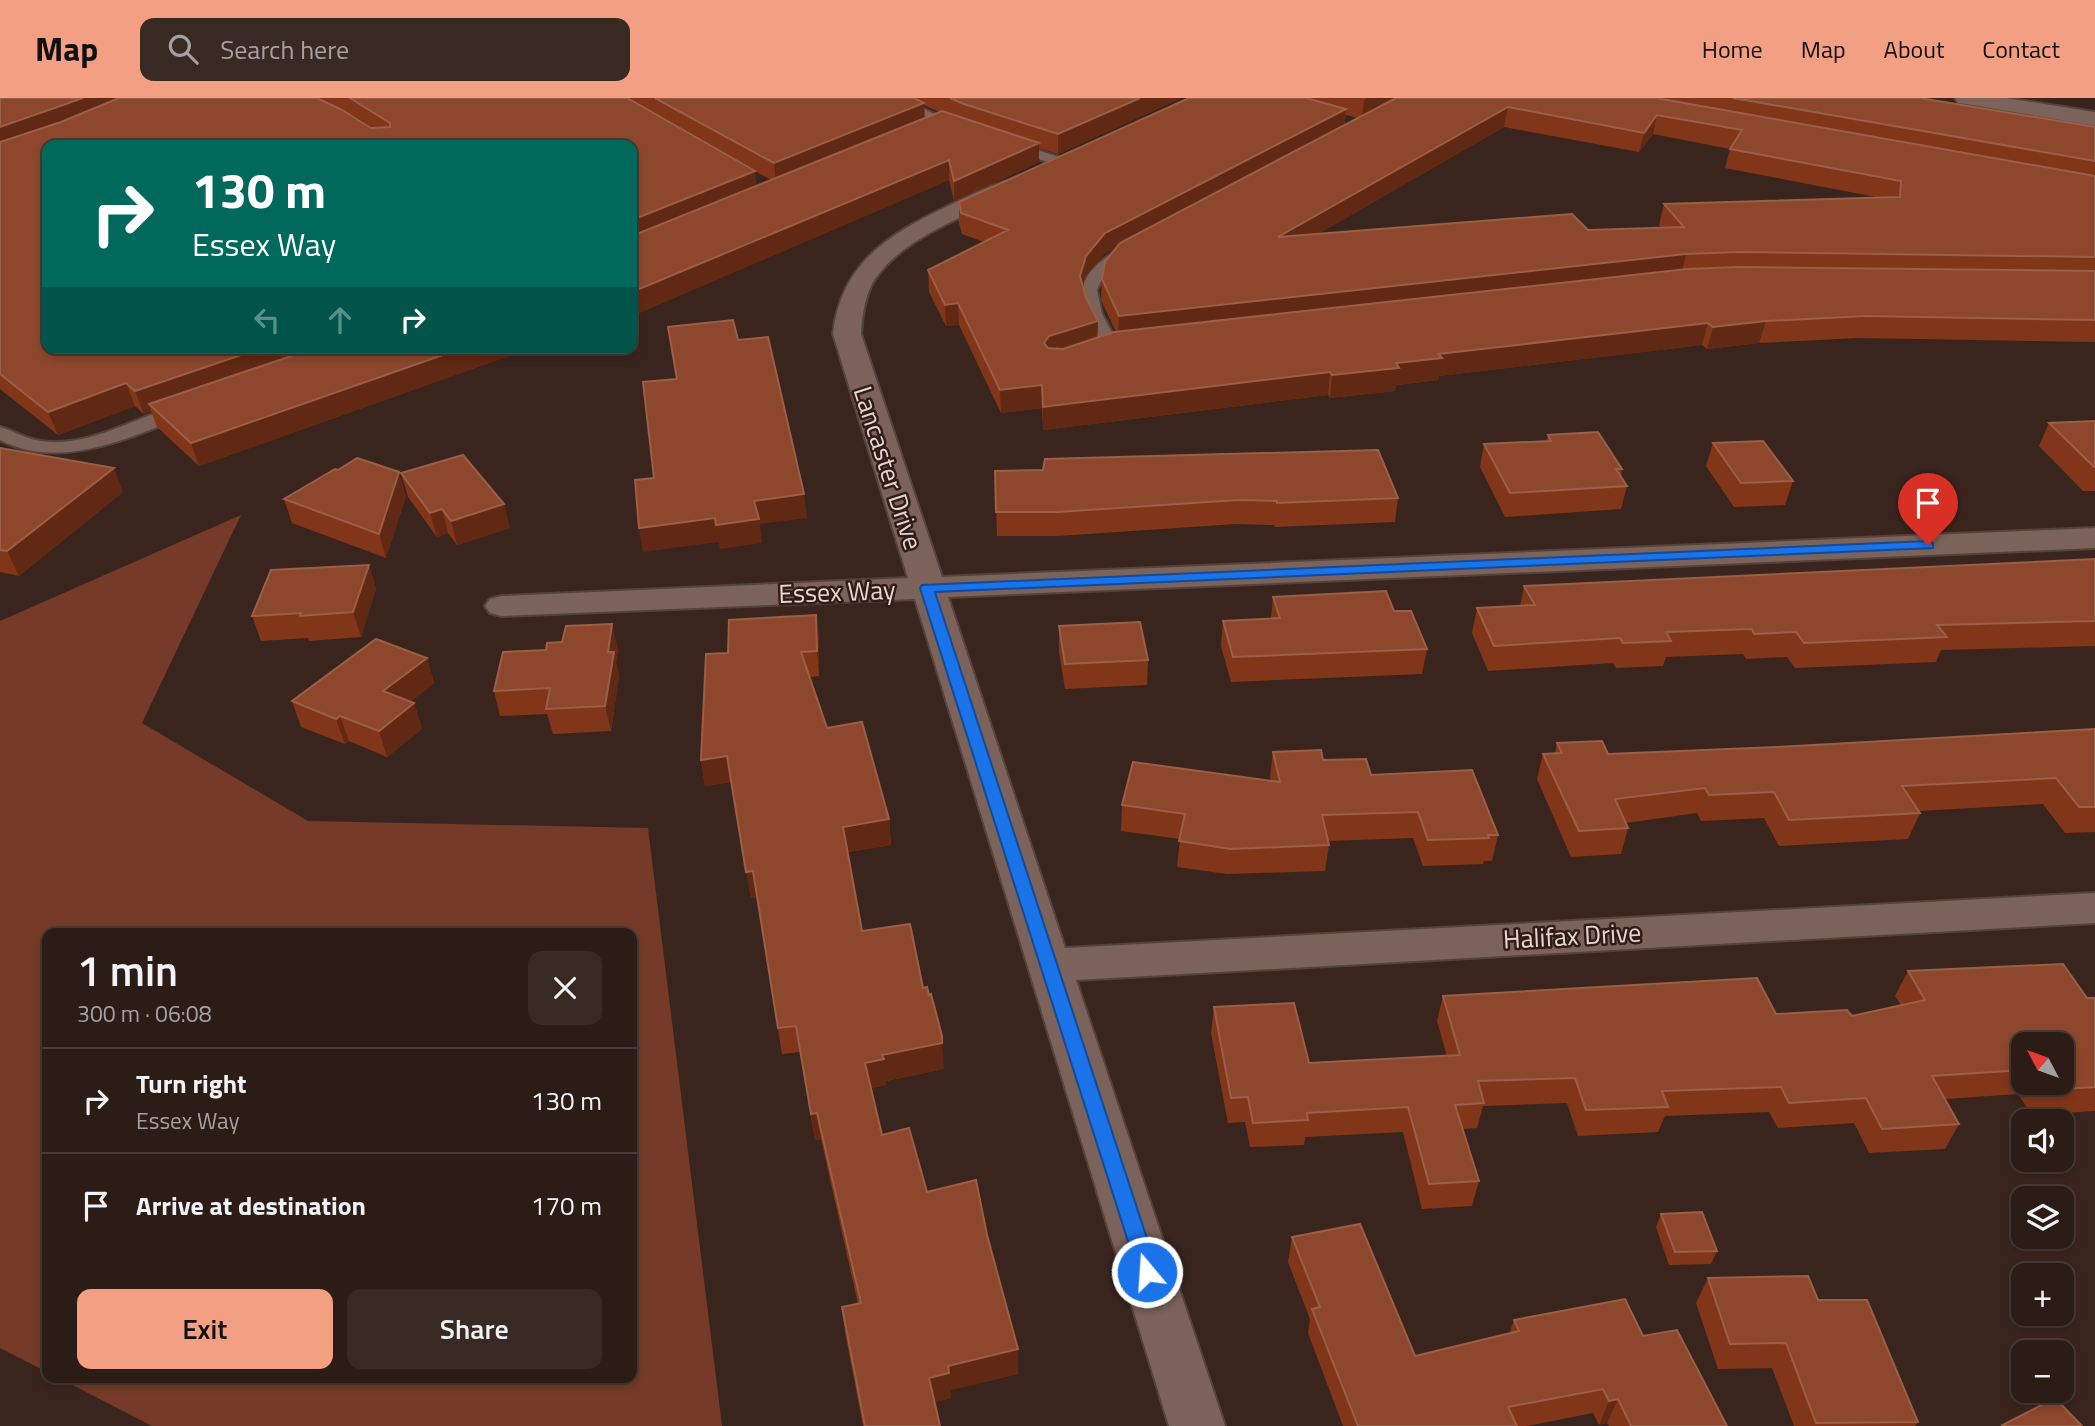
<!DOCTYPE html>
<html lang="en">
<head>
<meta charset="utf-8">
<style>
	:root { --surface:#2c1c16; --page:#382923; --text:#f1f3f6; --muted:#a6a1a1; --line:#483a35; --accent:#f39f84 }
	body { margin:0; font-family:"Titillium Web",sans-serif; background:var(--page); color:var(--text); height:100vh; display:flex; flex-direction:column; font-size:26px; white-space:nowrap }
	* { box-sizing:border-box; margin:0 }
	p { font-size:23px; color:var(--muted) }
	.icon { flex:none; width:38px; height:38px; fill:none; stroke:currentColor; stroke-width:2; stroke-linecap:round; stroke-linejoin:round }
	.map { position:relative; flex:1; overflow:hidden }
	.drawer { position:absolute; left:42px; top:830px; width:595px; height:455px; display:flex; flex-direction:column; background:var(--surface); border-radius:14px; box-shadow:0 4px 10px #0003,0 0 0 2px var(--line) }
	.drawer>* { flex:none }
	.top-card { position:absolute; left:42px; top:42px; width:595px; height:214px; border-radius:14px; box-shadow:0 4px 10px #0003,0 0 0 2px var(--line); background:#00695c; color:#fff; overflow:hidden }
	.needle { width:46px; rotate:311deg }
	.tools { position:absolute; left:2011px; top:934px; display:grid; gap:14px }
	.tools a { display:grid; place-items:center; width:63px; height:63px; border-radius:14px; background:var(--surface); box-shadow:0 4px 10px #0003,0 0 0 2px var(--line); font-size:35px }
	.pin { position:absolute; display:grid; place-items:center; width:60px; height:60px; color:#fff; margin:-72px -30px; border-radius:50% 50% 50% 0; rotate:-45deg; box-shadow:0 0 7px #0007 }
	.pin .icon { rotate:45deg }
	.me { position:absolute; width:77px; margin:-38px; rotate:342deg; stroke-linejoin:round; filter:drop-shadow(0 0 5px #0008) }
	.turn { display:flex; align-items:center; gap:24px; height:147px; padding:0 35px; font-size:32px }
	.turn .icon { width:91px; height:91px; stroke-width:2.5 }
	.turn b { display:block; font-size:49px; line-height:60px }
	.lanes { display:flex; align-items:center; height:66px; padding:0 35px; background:#0003; justify-content:center; gap:35px; direction:ltr }
	.lanes .off { opacity:.35 }
	.round { display:grid; place-items:center; flex:none; width:74px; height:74px; border-radius:14px; background:var(--page) }
	.overview { display:flex; align-items:center; justify-content:space-between; height:119px; padding:0 35px }
	h1 { font-size:42px; font-weight:600; line-height:52px }
	.cta { display:flex; gap:14px; margin-top:auto; padding:14px 35px }
	.cta a { flex:1; height:80px; border-radius:14px; background:var(--accent); color:#111; font-size:28px; font-weight:600; line-height:80px; text-align:center }
	.cta a+a { background:var(--page); color:var(--text) }
	ul { padding:0; list-style:none }
	li { display:flex; align-items:center; gap:21px; height:105px; padding:0 35px; border-top:2px solid var(--line) }
	li div { flex:1 }
	li b { display:block; font-size:26px }
	li em { font-style:normal }
	header { display:flex; align-items:center; gap:42px; box-sizing:border-box; height:98px; padding:0 35px; background:var(--accent); color:#111 }
	header strong { font-size:33px }
	nav { display:flex; gap:38px; margin-inline-start:auto; font-size:24px }
	.search { width:490px; height:63px; background:var(--page); display:flex; align-items:center; gap:18px; box-sizing:border-box; padding:0 24px; border-radius:14px; color:var(--muted); font-size:26px }
	.map>svg:first-child { display:block }
	.green { fill:#753b28 }
	.lines { fill:none; stroke-linecap:round; stroke-linejoin:round }
	.lane-casing { stroke:#54423c; stroke-width:4 }
	.street-casing { stroke:#54423c; stroke-width:4 }
	.secondary-casing { stroke:#54423c; stroke-width:4 }
	.lane { fill:#7b625a; fill-rule:evenodd }
	.street { fill:#7b625a; fill-rule:evenodd }
	.secondary { fill:#7b625a; fill-rule:evenodd }
	.wall { fill:#823619; fill-rule:evenodd }
	.shaded-wall { fill:#612813 }
	.building { fill:#8d472d; stroke:#9b5e47; stroke-width:2; fill-rule:evenodd }
	.route { fill:#1a73e8; stroke:#114b97; stroke-width:2 }
	.labels { text-anchor:middle; stroke-width:5; stroke-linejoin:round; paint-order:stroke }
	.street-label { font-size:26px; fill:#e5d6d2; stroke:#301b15 }
</style>
</head>
<body>
<header>
<strong>Map</strong>
<div class="search"><svg class="icon" aria-label="search" viewBox="0 0 24 24"><circle cx="10" cy="10" r="6"/><path d="M15 15l6 6"/></svg>Search here</div>
<nav><a>Home</a><a>Map</a><a>About</a><a>Contact</a></nav>
</header>
<div class="map">
<svg width="2095" height="1328" viewBox="0 0 2095 1328">
	<rect width="100%" height="100%" fill="#3a251e"/>
	<path class="green" d="M 241,417 L 142,625 L 308,723 L 648,730 L 722,1328 L 152,1328 L 57,1279 L 632,1279 L 632,835 L 47,835 L 47,1274 L 0,1250 L 0,523 Z"/>
	<g class="lines">
		<g class="lane-casing">
			<path id="lane" d="M 883,0 L 901,0 L 966,31 L 964,34 L 954,34 Z
				M 1007,42 L 1068,62 L 1070,65 L 1063,69 L 1002,49 L 1000,46 Z
				M 1133,145 L 1141,150 L 1139,153 L 1105,175 L 1097,192 L 1102,216 L 1120,249 L 1111,254 L 1105,253 C 1083,220 1066,189 1104,161 C 1112,155 1123,148 1133,145 Z
				M 186,305 L 193,307 L 195,311 L 193,315 C 133,338 62,374 0,342 L 0,329 C 14,333 26,341 41,343 C 92,350 138,317 186,305 Z"/>
		</g>
		<g class="street-casing">
			<path id="street" d="M 1008,83 L 1016,85 L 1020,90 L 1016,95 C 971,115 895,142 871,188 C 864,204 862,219 861,236 L 942,479 L 2095,430 L 2095,450 L 948,499 L 1065,850 L 2095,795 L 2095,825 L 1076,882 L 1225,1328 L 1169,1328 L 915,501 L 502,518 L 490,515 L 485,508 L 490,501 L 502,498 L 908,480 L 833,236 C 841,165 889,136 948,108 C 967,99 988,88 1008,83 Z"/>
		</g>
		<g class="secondary-casing">
			<path id="secondary" d="M 1955,0 L 2006,0 L 2095,14 L 2095,28 L 1966,6 L 1958,5 Z"/>
		</g>
		<use href="#lane" class="lane"/>
		<use href="#street" class="street"/>
		<use href="#secondary" class="secondary"/>
	</g>
	<path class="wall" d="M 0,0 L 1181,0 L 1058,56 L 1039,50 L 1039,64 L 954,103 L 949,82 L 632,218 L 632,47 L 47,250 L 531,250 L 199,368 L 157,329 L 151,313 L 144,316 L 135,308 L 58,337 L 0,291 ZM 924,7 L 939,14 L 924,20 ZM 347,15 L 359,21 L 372,30 L 371,30 ZM 755,73 L 771,82 L 756,88 Z
		M 1189,0 L 1920,0 L 2095,29 L 2095,244 L 1858,240 L 1759,245 L 1707,251 L 1702,247 L 1439,278 L 1438,282 L 1396,287 L 1395,293 L 1330,300 L 1328,297 L 1043,332 L 1042,310 L 1001,315 L 959,227 L 946,228 L 929,194 L 928,172 L 984,144 L 962,136 L 959,125 L 959,104 ZM 1346,17 L 1358,20 L 1344,27 ZM 1504,29 L 1639,54 L 1653,36 L 1730,51 L 1725,70 L 1876,99 L 1664,106 L 1659,127 L 1662,130 L 1588,132 L 1318,136 ZM 1116,150 L 1102,181 L 1101,202 L 1116,234 L 1097,240 L 1098,223 L 1086,200 L 1083,189 L 1085,179 L 1104,156 Z
		M 2095,323 L 2095,393 L 2083,393 L 2039,348 L 2049,325 Z
		M 1548,337 L 1622,371 L 1621,378 L 1627,388 L 1621,411 L 1505,419 L 1480,369 L 1484,346 L 1546,344 Z
		M 1713,345 L 1793,383 L 1785,407 L 1734,409 L 1706,368 Z
		M 0,350 L 123,394 L 19,478 L 0,474 Z
		M 995,373 L 1398,400 L 1395,424 L 1275,429 L 1274,427 L 1236,426 L 1058,438 L 997,438 Z
		M 401,375 L 510,430 L 457,447 L 448,435 L 437,439 L 408,399 Z
		M 406,398 L 386,460 L 292,425 L 284,401 Z
		M 2095,461 L 2095,548 L 1941,552 L 1936,564 L 1795,570 L 1787,559 L 1746,561 L 1743,556 L 1666,559 L 1663,568 L 1616,570 L 1613,565 L 1488,573 L 1472,535 L 1477,510 L 1520,508 L 1524,488 Z
		M 369,467 L 376,491 L 361,539 L 309,543 L 308,540 L 261,543 L 252,518 Z
		M 1273,499 L 1394,513 L 1427,551 L 1422,576 L 1231,584 L 1221,548 L 1223,523 L 1271,520 Z
		M 816,517 L 819,541 L 819,578 L 810,579 L 827,630 L 889,721 L 891,747 L 848,754 L 862,833 L 923,890 L 944,971 L 886,983 L 886,987 L 871,990 L 882,1037 L 927,1094 L 987,1137 L 1018,1251 L 1018,1276 L 950,1292 L 951,1300 L 935,1304 L 940,1328 L 863,1328 L 845,1234 L 842,1209 L 858,1206 L 821,1041 L 815,1042 L 800,954 L 782,956 L 757,799 L 751,800 L 731,684 L 705,688 L 701,662 L 728,555 Z
		M 1059,528 L 1148,562 L 1147,587 L 1065,591 L 1059,553 Z
		M 618,551 L 616,564 L 619,579 L 611,633 L 553,636 L 547,616 L 500,618 L 494,593 Z
		M 427,560 L 434,585 L 410,604 L 414,605 L 422,631 L 387,659 L 349,643 L 345,646 L 301,629 L 292,603 Z
		M 2095,631 L 2095,734 L 2065,735 L 2043,706 L 1918,713 L 1920,715 L 1908,741 L 1779,748 L 1764,720 L 1701,723 L 1697,715 L 1626,725 L 1628,730 L 1621,756 L 1571,759 L 1537,681 L 1543,656 L 1555,655 L 1557,645 L 1608,656 L 1777,649 Z
		M 1273,654 L 1323,662 L 1371,677 L 1498,737 L 1492,763 L 1484,763 L 1483,766 L 1423,768 L 1413,740 L 1328,743 L 1329,747 L 1325,773 L 1227,776 L 1177,769 L 1180,741 L 1121,733 L 1122,707 L 1271,682 L 1270,679 Z
		M 1908,873 L 2087,900 L 2095,900 L 2095,1013 L 2032,1017 L 2018,996 L 1945,1001 L 1959,1026 L 1945,1051 L 1869,1055 L 1854,1025 L 1778,1030 L 1769,1014 L 1665,1018 L 1658,1034 L 1578,1038 L 1567,1005 L 1483,1008 L 1477,1030 L 1463,1031 L 1479,1083 L 1472,1108 L 1422,1111 L 1403,1034 L 1305,1039 L 1304,1047 L 1250,1049 L 1245,1024 L 1228,1025 L 1211,935 L 1214,909 L 1309,965 L 1447,958 L 1437,923 L 1443,898 L 1776,916 L 1852,918 L 1901,907 L 1895,898 ZM 2023,947 L 2062,985 L 2023,985 Z
		M 1661,1116 L 1717,1153 L 1711,1166 L 1669,1167 L 1656,1129 Z
		M 1292,1139 L 1415,1258 L 1509,1236 L 1514,1222 L 1643,1238 L 1727,1328 L 1609,1328 L 1607,1325 L 1599,1327 L 1593,1315 L 1527,1328 L 1343,1328 L 1308,1235 L 1310,1221 L 1288,1164 Z
		M 1708,1180 L 1818,1202 L 1918,1324 L 1915,1328 L 1794,1328 L 1772,1270 L 1718,1271 L 1696,1205 Z"/>
	<path class="shaded-wall" d="M 83,0 L 143,0 L 0,51 L 0,29 Z
		M 1140,0 L 1181,0 L 1058,56 L 1058,36 Z
		M 1368,0 L 1402,0 L 1362,21 L 1364,2 Z
		M 924,5 L 925,24 L 776,85 L 774,65 Z
		M 1508,9 L 1504,29 L 1276,160 L 1278,139 Z
		M 1346,11 L 1344,31 L 1104,156 L 1085,179 L 1080,200 L 1080,178 L 1086,158 L 1105,135 Z
		M 1657,17 L 1653,36 L 1639,54 L 1644,35 Z
		M 1039,45 L 1039,64 L 954,103 L 954,83 Z
		M 949,62 L 949,82 L 632,218 L 632,194 Z
		M 755,73 L 757,93 L 632,144 L 632,122 Z
		M 1686,156 L 1681,177 L 1118,240 L 1119,218 Z
		M 958,205 L 959,227 L 946,228 L 945,207 Z
		M 1098,223 L 1097,245 L 1044,267 L 1044,245 L 1049,238 Z
		M 1766,223 L 1759,245 L 1707,251 L 1713,229 Z
		M 1708,225 L 1702,247 L 1439,278 L 1438,282 L 1396,287 L 1395,293 L 1330,300 L 1332,277 L 1396,265 L 1438,256 Z
		M 262,250 L 335,250 L 149,306 L 151,313 L 144,316 L 135,293 Z
		M 463,250 L 531,250 L 199,368 L 191,345 Z
		M 1330,274 L 1328,297 L 1043,332 L 1043,309 Z
		M 126,285 L 135,308 L 58,337 L 48,314 Z
		M 1042,287 L 1042,310 L 1001,315 L 1000,292 Z
		M 114,370 L 123,394 L 19,478 L 7,453 Z
		M 399,374 L 406,398 L 386,460 L 379,436 Z
		M 804,396 L 807,420 L 760,426 L 762,445 L 720,451 L 716,427 L 754,403 Z
		M 504,406 L 510,430 L 457,447 L 451,423 Z
		M 442,411 L 448,435 L 437,439 L 430,415 Z
		M 715,420 L 719,444 L 643,454 L 639,430 Z
		M 369,467 L 376,491 L 361,539 L 353,514 Z
		M 816,517 L 819,541 L 819,578 L 817,553 Z
		M 612,526 L 618,551 L 616,564 L 619,579 L 611,633 L 605,608 L 608,554 Z
		M 427,560 L 434,585 L 391,619 L 383,593 Z
		M 414,605 L 422,631 L 387,659 L 379,633 Z
		M 340,618 L 349,643 L 345,646 L 336,621 Z
		M 727,658 L 731,684 L 705,688 L 701,662 Z
		M 889,721 L 891,747 L 846,754 L 843,729 Z
		M 753,773 L 757,799 L 751,800 L 746,774 Z
		M 942,938 L 944,971 L 886,983 L 886,987 L 868,991 L 865,965 L 882,957 Z
		M 817,1015 L 821,1041 L 815,1042 L 811,1016 Z
		M 1018,1251 L 1018,1276 L 950,1292 L 951,1300 L 932,1305 L 929,1280 L 948,1268 Z
		M 1618,1301 L 1607,1325 L 1599,1327 L 1609,1303 Z"/>
	<path class="building" d="M 0,0 L 83,0 L 0,29 Z
		M 119,0 L 317,0 L 342,12 L 371,30 L 390,29 L 390,25 L 350,0 L 627,0 L 755,73 L 632,122 L 632,47 L 47,47 L 47,250 L 262,250 L 135,293 L 126,285 L 48,314 L 0,276 L 0,44 L 61,24 Z
		M 655,0 L 914,0 L 924,5 L 774,65 Z
		M 950,0 L 1140,0 L 1058,36 L 964,6 Z
		M 1189,0 L 1306,0 L 1346,11 L 1105,135 L 1086,158 L 1080,178 L 1086,200 L 1098,223 L 1049,238 L 1044,245 L 1048,250 L 1063,251 L 1114,234 L 1687,171 L 1740,169 L 2095,173 L 2095,222 L 1865,218 L 1766,223 L 1713,229 L 1708,225 L 1438,256 L 1442,260 L 1396,265 L 1399,270 L 1332,277 L 1330,274 L 1043,309 L 1042,287 L 1000,292 L 958,205 L 945,207 L 928,172 L 1008,132 L 961,115 L 959,104 Z
		M 1396,0 L 1656,0 L 2095,78 L 2095,159 L 1740,154 L 1686,156 L 1119,218 L 1102,181 L 1105,164 L 1120,145 ZM 1508,9 L 1644,35 L 1657,17 L 1742,32 L 1730,51 L 1901,83 L 1900,99 L 1664,106 L 1684,129 L 1588,132 L 1572,116 L 1278,139 Z
		M 1733,0 L 1920,0 L 2095,29 L 2095,63 Z
		M 942,13 L 1039,45 L 954,83 L 949,62 L 632,194 L 632,138 Z
		M 733,222 L 738,242 L 768,239 L 804,396 L 754,403 L 759,421 L 716,427 L 715,420 L 639,430 L 635,382 L 654,380 L 643,284 L 677,281 L 668,229 Z
		M 315,250 L 463,250 L 191,345 L 149,306 Z
		M 2095,323 L 2095,369 L 2094,369 L 2049,325 Z
		M 1598,334 L 1622,371 L 1616,371 L 1627,388 L 1510,395 L 1484,346 L 1551,343 L 1548,337 Z
		M 1763,343 L 1793,383 L 1741,385 L 1713,345 Z
		M 0,350 L 114,370 L 7,453 L 0,452 Z
		M 1378,352 L 1398,400 L 1277,405 L 1277,403 L 1238,402 L 1058,414 L 996,414 L 995,373 L 1043,372 L 1045,361 Z
		M 463,357 L 504,406 L 451,423 L 442,411 L 430,415 L 401,375 Z
		M 357,360 L 399,374 L 379,436 L 284,401 L 335,371 L 338,372 Z
		M 2095,461 L 2095,523 L 1937,527 L 1947,539 L 1804,545 L 1796,534 L 1754,536 L 1752,531 L 1666,534 L 1671,543 L 1623,545 L 1620,540 L 1494,548 L 1477,510 L 1535,507 L 1524,488 Z
		M 369,467 L 353,514 L 300,518 L 301,515 L 252,518 L 271,472 Z
		M 1386,493 L 1394,513 L 1411,513 L 1427,551 L 1233,559 L 1223,523 L 1280,520 L 1273,499 Z
		M 816,517 L 817,553 L 801,554 L 827,630 L 862,624 L 889,721 L 843,729 L 862,833 L 910,826 L 923,890 L 927,889 L 929,897 L 931,896 L 942,938 L 942,945 L 882,957 L 884,961 L 865,965 L 882,1037 L 909,1030 L 927,1094 L 976,1082 L 987,1137 L 1018,1251 L 948,1268 L 949,1275 L 929,1280 L 940,1328 L 865,1328 L 842,1209 L 861,1205 L 817,1015 L 811,1016 L 796,928 L 778,930 L 753,773 L 746,774 L 727,658 L 701,662 L 706,556 L 728,555 L 729,522 Z
		M 1140,524 L 1148,562 L 1065,566 L 1059,528 Z
		M 612,526 L 608,554 L 614,554 L 605,608 L 546,611 L 550,590 L 494,593 L 503,554 L 546,552 L 547,545 L 562,544 L 566,528 Z
		M 376,541 L 427,560 L 383,593 L 414,605 L 379,633 L 340,618 L 336,621 L 292,603 Z
		M 2095,631 L 2095,709 L 2079,709 L 2056,680 L 1902,688 L 1920,715 L 1789,722 L 1774,694 L 1709,697 L 1705,690 L 1615,701 L 1628,730 L 1579,733 L 1543,656 L 1562,655 L 1557,645 L 1602,643 L 1608,656 L 1777,649 Z
		M 1321,652 L 1323,662 L 1366,661 L 1371,677 L 1472,672 L 1498,737 L 1488,737 L 1489,740 L 1428,742 L 1418,714 L 1322,717 L 1329,747 L 1230,751 L 1179,743 L 1185,716 L 1122,707 L 1133,664 L 1280,684 L 1273,654 Z
		M 2063,866 L 2087,900 L 2095,900 L 2095,989 L 2047,992 L 2043,985 L 2062,985 L 2062,947 L 2023,947 L 2023,972 L 1932,978 L 1959,1026 L 1882,1031 L 1866,1000 L 1789,1005 L 1781,989 L 1662,993 L 1668,1009 L 1586,1012 L 1575,980 L 1478,983 L 1484,1005 L 1455,1007 L 1479,1083 L 1429,1086 L 1408,1009 L 1307,1015 L 1308,1022 L 1253,1025 L 1248,999 L 1231,1000 L 1214,909 L 1294,905 L 1309,965 L 1460,957 L 1443,898 L 1757,880 L 1776,916 L 1847,912 L 1852,918 L 1925,902 L 1908,873 Z
		M 1702,1114 L 1717,1153 L 1675,1154 L 1661,1116 Z
		M 1360,1126 L 1415,1258 L 1519,1233 L 1514,1222 L 1625,1201 L 1643,1238 L 1677,1232 L 1727,1328 L 1631,1328 L 1618,1301 L 1609,1303 L 1603,1291 L 1508,1309 L 1517,1328 L 1358,1328 L 1312,1211 L 1320,1209 L 1292,1139 Z
		M 1808,1178 L 1818,1202 L 1867,1202 L 1918,1324 L 1816,1325 L 1786,1245 L 1730,1246 L 1708,1180 Z
		M 2055,1300 L 2082,1328 L 2001,1328 Z"/>
	<path class="route" d="M 1928,443 L 1933,445 L 1933,450 L 935,494 L 1158,1174 L 1155,1181 L 1147,1184 L 1140,1181 L 920,490 L 922,487 Z"/>
	<g class="labels">
		<g class="street-label">
			<text transform="translate(888 370) rotate(72)" y="9">Lancaster Drive</text>
			<text transform="translate(837 494) rotate(-2)" y="9">Essex Way</text>
			<text transform="translate(1572 838) rotate(-3)" y="9">Halifax Drive</text>
		</g>
	</g>
</svg>
<div class="tools">
<a><svg class="needle" viewBox="-14 -14 28 28"><path d="M0-13l5 13h-10z" fill="#e53935"/><path d="M0 13l5-13h-10z" fill="#a6a1a1"/></svg></a>
<a><svg class="icon" aria-label="sound" viewBox="0 0 24 24"><path d="M4 9h4l5-4v14l-5-4H4zM17 9q2 3 0 6"/></svg></a>
<a><svg class="icon" aria-label="layers" viewBox="0 0 24 24"><path d="M12 4l9 5-9 5-9-5zM3 14l9 5 9-5"/></svg></a>
<a>+</a>
<a>−</a>
</div>
<div class="pin" style="left:1928px;top:447px;background:#d93025"><svg class="icon" aria-label="arrive" viewBox="0 0 24 24"><path d="M6 21V4h12l-3 4 3 4H6"/></svg></div>
<svg class="me" style="left:1147px;top:1174px" viewBox="-20 -20 40 40"><circle r="17" fill="#1a73e8" stroke="#fff" stroke-width="3"/><path d="M0-11L8 9 0 5-8 9z" fill="#fff"/></svg>
<div class="top-card">
<div class="turn"><svg class="icon" aria-label="right" viewBox="0 0 24 24"><path d="M7 20v-9h11M14 6l5 5-5 5"/></svg><div><b>130 m</b>Essex Way</div></div>
<div class="lanes"><svg class="icon off" aria-label="left" viewBox="0 0 24 24"><path d="M17 20v-9H6M10 6l-5 5 5 5"/></svg><svg class="icon off" aria-label="ahead" viewBox="0 0 24 24"><path d="M12 20V5M6 11l6-6 6 6"/></svg><svg class="icon" aria-label="right" viewBox="0 0 24 24"><path d="M7 20v-9h11M14 6l5 5-5 5"/></svg></div>
</div>
<section class="drawer">
<div class="overview"><div><h1>1 min</h1><p>300 m · 06:08</p></div><a class="round"><svg class="icon" aria-label="close" viewBox="0 0 24 24"><path d="M6 6l12 12M18 6L6 18"/></svg></a></div>
<ul>
<li><svg class="icon" aria-label="right" viewBox="0 0 24 24"><path d="M7 20v-9h11M14 6l5 5-5 5"/></svg><div><b>Turn right</b><p>Essex Way</p></div><em>130 m</em></li>
<li><svg class="icon" aria-label="arrive" viewBox="0 0 24 24"><path d="M6 21V4h12l-3 4 3 4H6"/></svg><div><b>Arrive at destination</b></div><em>170 m</em></li>
</ul>
<div class="cta"><a>Exit</a><a>Share</a></div>
</section>
</div>
</body>
</html>
